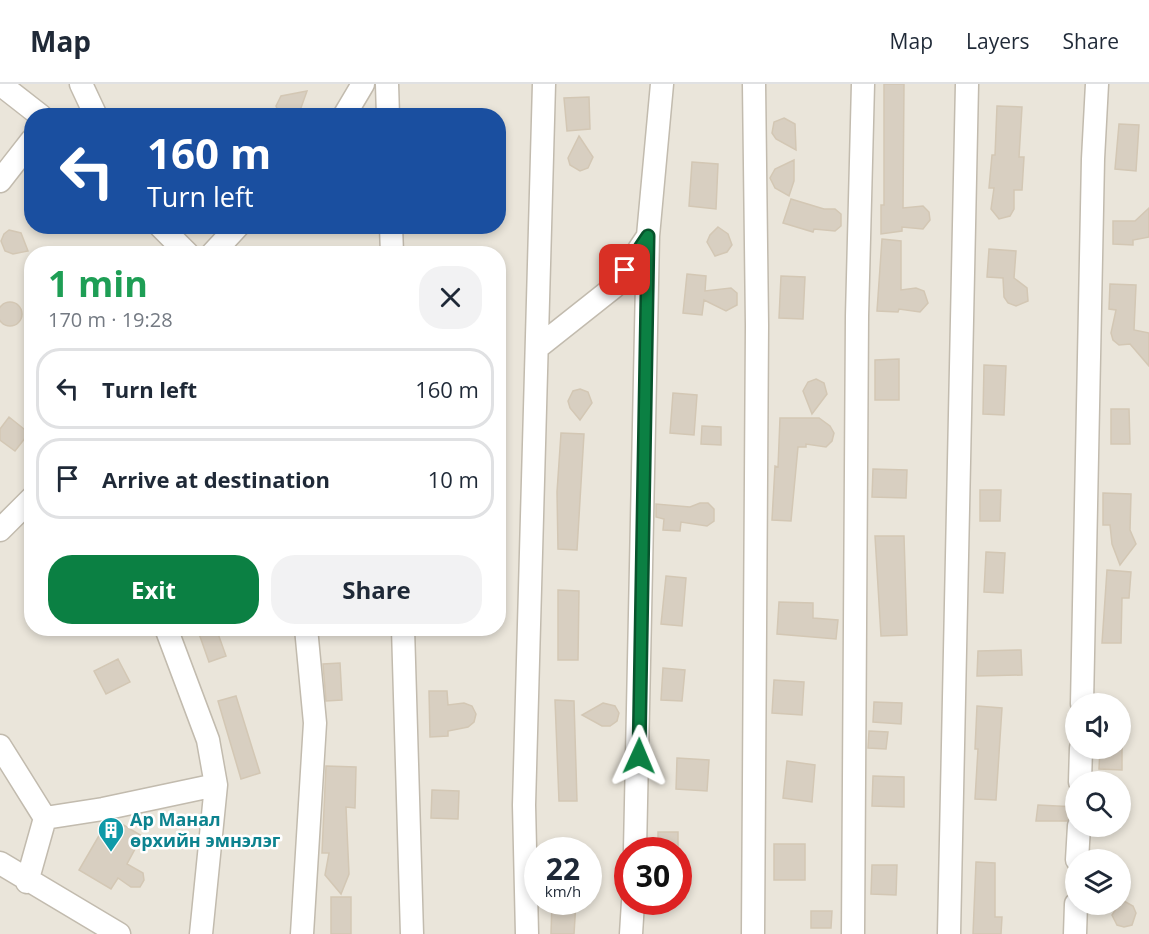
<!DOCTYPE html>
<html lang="en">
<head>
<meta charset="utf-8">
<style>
	:root { --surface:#fff; --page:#f2f2f3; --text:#1f2937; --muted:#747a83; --line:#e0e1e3; --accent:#0b8043 }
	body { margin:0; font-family:"Open Sans",sans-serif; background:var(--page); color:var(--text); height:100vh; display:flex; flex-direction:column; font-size:22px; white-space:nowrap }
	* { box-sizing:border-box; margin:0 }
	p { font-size:20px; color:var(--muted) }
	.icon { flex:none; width:33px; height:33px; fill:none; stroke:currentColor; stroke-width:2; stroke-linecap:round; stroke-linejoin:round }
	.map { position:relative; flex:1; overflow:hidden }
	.sheet { position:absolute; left:24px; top:162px; width:482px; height:390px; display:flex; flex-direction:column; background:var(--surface); border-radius:24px; box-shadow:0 3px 9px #0003 }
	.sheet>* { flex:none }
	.top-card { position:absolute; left:24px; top:24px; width:482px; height:126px; border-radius:24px; box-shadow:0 3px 9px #0003; background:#1a4fa0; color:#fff; overflow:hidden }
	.fabs { position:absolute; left:1065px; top:609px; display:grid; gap:12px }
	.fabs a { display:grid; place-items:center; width:66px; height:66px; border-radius:50%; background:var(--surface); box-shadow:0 3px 9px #0003; font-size:30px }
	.speed { position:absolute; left:524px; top:753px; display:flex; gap:12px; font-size:30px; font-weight:700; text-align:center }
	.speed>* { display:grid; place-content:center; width:78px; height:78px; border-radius:50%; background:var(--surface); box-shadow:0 3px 9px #0003; line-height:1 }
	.speed small { font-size:15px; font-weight:400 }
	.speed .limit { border:9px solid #d22; background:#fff; color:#111 }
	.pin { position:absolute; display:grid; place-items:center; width:51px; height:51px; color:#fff; margin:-26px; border-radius:12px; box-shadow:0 3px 9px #0006 }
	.me { position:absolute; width:66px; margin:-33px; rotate:1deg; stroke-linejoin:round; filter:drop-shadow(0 0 4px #0008) }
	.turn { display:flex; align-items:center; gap:21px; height:126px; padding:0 24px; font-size:27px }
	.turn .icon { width:78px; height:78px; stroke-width:2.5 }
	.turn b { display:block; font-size:42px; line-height:51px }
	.round { display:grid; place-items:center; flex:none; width:63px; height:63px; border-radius:24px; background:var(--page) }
	.overview { display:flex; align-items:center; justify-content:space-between; height:102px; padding:0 24px }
	h1 { font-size:36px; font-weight:700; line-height:45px; color:#1e9e55 }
	.button { display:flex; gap:12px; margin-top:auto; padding:12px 24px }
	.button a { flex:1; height:69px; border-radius:24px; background:var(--accent); color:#fff; font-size:24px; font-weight:700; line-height:69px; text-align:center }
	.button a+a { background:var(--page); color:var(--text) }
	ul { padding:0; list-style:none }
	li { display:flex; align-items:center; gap:18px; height:81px; margin:0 12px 9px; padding:0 12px; border:3px solid var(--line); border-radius:24px }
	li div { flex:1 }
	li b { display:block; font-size:22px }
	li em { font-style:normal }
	header { display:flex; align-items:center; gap:36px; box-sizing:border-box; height:84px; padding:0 30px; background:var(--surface); border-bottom:2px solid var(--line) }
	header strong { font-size:28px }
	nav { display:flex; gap:33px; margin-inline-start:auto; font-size:21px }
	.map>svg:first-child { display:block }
	.residential { fill:#eae5da; fill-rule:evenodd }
	.building { fill:#d8cfc1; stroke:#d3c7b4; stroke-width:1.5 }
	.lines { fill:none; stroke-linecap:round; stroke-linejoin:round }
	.street-casing { stroke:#c2bbae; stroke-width:25 }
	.street { stroke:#fff; stroke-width:22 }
	.route-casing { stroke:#07532c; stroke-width:15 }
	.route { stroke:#0b8043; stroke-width:10 }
	.labels { text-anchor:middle; stroke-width:5; stroke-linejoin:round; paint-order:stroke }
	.culture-label { font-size:18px; font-weight:bold; fill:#0d838f; stroke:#fff; text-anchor:start }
</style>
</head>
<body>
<header>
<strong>Map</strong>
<nav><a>Map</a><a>Layers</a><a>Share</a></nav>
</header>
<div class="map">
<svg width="1149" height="850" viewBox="0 0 1149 850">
	<rect width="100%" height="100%" fill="#f6f3ec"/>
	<path class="residential" d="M 0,0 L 1149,0 L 1149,850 L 0,850 ZM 32,32 L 498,32 L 498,142 L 32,142 ZM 32,170 L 498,170 L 498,544 L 32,544 ZM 1076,620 L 1120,620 L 1120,664 L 1076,664 ZM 1076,698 L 1120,698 L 1120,742 L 1076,742 ZM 537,766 L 588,766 L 588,818 L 537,818 ZM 627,766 L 678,766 L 678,818 L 627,818 ZM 1076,776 L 1120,776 L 1120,820 L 1076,820 Z"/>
	<path class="building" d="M 884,0 L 904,0 L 903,124 L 923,122 L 929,128 L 930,136 L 923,145 L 902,143 L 902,147 L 881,150 L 881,121 L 884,121 Z
		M 307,7 L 298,32 L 280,32 L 276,22 L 281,12 Z
		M 589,13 L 590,45 L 567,47 L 564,14 Z
		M 997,22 L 1022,23 L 1019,73 L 1024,73 L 1022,106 L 1014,106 L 1014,125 L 1010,132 L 999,135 L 991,125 L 994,104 L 989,104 L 992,71 L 995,71 Z
		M 784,34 L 795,40 L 796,66 L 776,55 L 772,49 L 774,38 Z
		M 1119,40 L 1139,41 L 1136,87 L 1115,85 Z
		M 579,52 L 593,73 L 588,84 L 580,87 L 570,81 L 568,74 Z
		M 794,76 L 794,97 L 789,112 L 775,104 L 770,94 L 775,85 Z
		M 692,78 L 718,80 L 716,125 L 689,122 Z
		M 791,115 L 824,125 L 835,125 L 841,130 L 841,142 L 835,147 L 814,145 L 813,148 L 783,139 Z
		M 1149,124 L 1149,153 L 1133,156 L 1133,161 L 1113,160 L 1113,137 L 1135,137 Z
		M 718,143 L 728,150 L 732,161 L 727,168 L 715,172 L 707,158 L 710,151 Z
		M 9,146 L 21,149 L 28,167 L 13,170 L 5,167 L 1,157 L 4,150 Z
		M 882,155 L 901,157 L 901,206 L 916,204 L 924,207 L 928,219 L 920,228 L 899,225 L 898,228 L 877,227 Z
		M 989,165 L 1016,167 L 1014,194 L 1027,204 L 1028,217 L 1016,222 L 1008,219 L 1004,213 L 1003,194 L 987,193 Z
		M 687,190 L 706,192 L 705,207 L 731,204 L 737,209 L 737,221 L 726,227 L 704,216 L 702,231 L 683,229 Z
		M 781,192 L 805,193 L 803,235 L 779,234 Z
		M 1110,200 L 1136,201 L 1134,246 L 1149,249 L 1149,282 L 1130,260 L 1119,261 L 1113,256 L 1111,249 L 1116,226 L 1109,225 Z
		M-2 230a12 12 0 1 1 24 0a12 12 0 1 1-24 0Z
		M 899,275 L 899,316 L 875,316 L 875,276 Z
		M 984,281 L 1006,282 L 1004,331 L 983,330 Z
		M 816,295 L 824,299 L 827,310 L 812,330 L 803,307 L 808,298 Z
		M 580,305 L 588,308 L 592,319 L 580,336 L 570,324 L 568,317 L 573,307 Z
		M 673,309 L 697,311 L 694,351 L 670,349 Z
		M 1111,325 L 1129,325 L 1130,360 L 1111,360 Z
		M 9,333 L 29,349 L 15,367 L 0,356 L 0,345 Z
		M 780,334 L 819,334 L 830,342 L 834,349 L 832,357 L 826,363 L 806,360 L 806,363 L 798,363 L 791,437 L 772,436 L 775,382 L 778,383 Z
		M 702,342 L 721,343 L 721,361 L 701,360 Z
		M 561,349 L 584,350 L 577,466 L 558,465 L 557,408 Z
		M 873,385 L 907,386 L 906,414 L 872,413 Z
		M 980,406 L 1001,406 L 1000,437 L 980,437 Z
		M 1103,409 L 1131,410 L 1130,446 L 1136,460 L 1120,481 L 1112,460 L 1110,441 L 1103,441 Z
		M 700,419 L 708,419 L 714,425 L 714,437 L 707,442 L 681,438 L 680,447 L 663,446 L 664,435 L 656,433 L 656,420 L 690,423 Z
		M 875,452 L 904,452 L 907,551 L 881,552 Z
		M 986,468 L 1005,469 L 1003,509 L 984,508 Z
		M 1107,486 L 1131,488 L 1129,514 L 1122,514 L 1121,559 L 1102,559 Z
		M 666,492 L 686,494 L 682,542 L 661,540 Z
		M 558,506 L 579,507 L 578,576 L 558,576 Z
		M 779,518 L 813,519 L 813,534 L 838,536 L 836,555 L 777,550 Z
		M 197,544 L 216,544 L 226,572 L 209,578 Z
		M 1021,566 L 1022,591 L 977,592 L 978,567 Z
		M 118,575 L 130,598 L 106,610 L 94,587 Z
		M 340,579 L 342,616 L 326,617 L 323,580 Z
		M 663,584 L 685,586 L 682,617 L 661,616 Z
		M 774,596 L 804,598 L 802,631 L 772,629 Z
		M 429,607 L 447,607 L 448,621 L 464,619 L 472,622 L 476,630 L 474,638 L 468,643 L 448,647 L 448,652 L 430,653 Z
		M 236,612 L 260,689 L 241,695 L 218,617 Z
		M 555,616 L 574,617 L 577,717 L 559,717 Z
		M 874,618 L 902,619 L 901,640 L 873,638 Z
		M 603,619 L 615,622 L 619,629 L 617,637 L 610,642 L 602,642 L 582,631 Z
		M 977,622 L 1002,624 L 996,716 L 975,715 L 978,665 L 975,665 Z
		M 869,647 L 888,648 L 886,665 L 868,664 Z
		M 1100,664 L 1122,664 L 1122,686 L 1099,685 Z
		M 677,674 L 709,676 L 707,707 L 676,705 Z
		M 787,677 L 815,681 L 812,718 L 783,714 Z
		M 326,682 L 356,683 L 355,724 L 346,723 L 349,790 L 341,810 L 325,791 L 329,769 L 322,769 Z
		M 873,692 L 904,693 L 904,723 L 872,722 Z
		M 432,706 L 459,707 L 458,735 L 431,734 Z
		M 1038,721 L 1076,723 L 1076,729 L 1067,737 L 1036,737 Z
		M 115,736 L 142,752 L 127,780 L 143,789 L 144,796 L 140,803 L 131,803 L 118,794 L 111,805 L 79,786 L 107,738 Z
		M 658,748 L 678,748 L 678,766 L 658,766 Z
		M 774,760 L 805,760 L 805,796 L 774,796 Z
		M 976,778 L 995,779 L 995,833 L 1002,833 L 1001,850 L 973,850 Z
		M 872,781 L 897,781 L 896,811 L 871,810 Z
		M 331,813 L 351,813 L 351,850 L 331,850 Z
		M 1122,816 L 1133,822 L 1136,829 L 1132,841 L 1124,843 L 1117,841 L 1112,831 Z
		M 552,818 L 576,818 L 574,850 L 551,850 Z
		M 811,827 L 832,827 L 831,844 L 811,844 Z"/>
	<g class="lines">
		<g class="street-casing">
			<path id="street" d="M 0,0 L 41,32
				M 81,0 L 96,32
				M 387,0 L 388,32
				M 344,32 L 363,0
				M 0,97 L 32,56
				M 160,142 L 188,170
				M 391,142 L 392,170
				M 212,170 L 238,142
				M 537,264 L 614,203 L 648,152
				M 0,446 L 32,414
				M 166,544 L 208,656 L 216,701 L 201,850
				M 403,544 L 412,850
				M 1082,620 L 1093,75 L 1097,0
				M 0,662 L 45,734 L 27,798
				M 1080,698 L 1081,664
				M 45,734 L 103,725 L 216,701
				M 635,766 L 648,152 L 662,0
				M 1077,776 L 1079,742
				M 0,779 L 119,850
				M 302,850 L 315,639 L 306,544
				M 527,850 L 524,721 L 544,0
				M 631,850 L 633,818
				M 753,850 L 757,241 L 754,0
				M 853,850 L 857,232 L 863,0
				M 949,850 L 967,0
				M 1075,850 L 1076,820"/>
		</g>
		<use href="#street" class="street"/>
	</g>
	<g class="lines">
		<g class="route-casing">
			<path id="route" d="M 625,186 L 648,152 L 639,672"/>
		</g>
		<use href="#route" class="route"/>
	</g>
	<defs>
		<g id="building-pin" transform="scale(1.35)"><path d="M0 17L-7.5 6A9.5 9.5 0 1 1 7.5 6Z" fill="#0f9aa8" stroke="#fff"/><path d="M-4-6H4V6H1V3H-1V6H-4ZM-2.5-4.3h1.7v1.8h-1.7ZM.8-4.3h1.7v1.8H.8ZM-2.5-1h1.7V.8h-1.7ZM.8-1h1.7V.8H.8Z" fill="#fff"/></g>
	</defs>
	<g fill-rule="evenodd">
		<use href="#building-pin" x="111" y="746"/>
	</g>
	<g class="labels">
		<g class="culture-label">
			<text x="130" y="742">Ар Манал<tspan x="130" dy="21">өрхийн эмнэлэг</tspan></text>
		</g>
	</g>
</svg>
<div class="fabs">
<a><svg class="icon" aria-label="sound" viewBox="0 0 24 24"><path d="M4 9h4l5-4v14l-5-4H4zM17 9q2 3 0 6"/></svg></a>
<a><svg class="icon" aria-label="search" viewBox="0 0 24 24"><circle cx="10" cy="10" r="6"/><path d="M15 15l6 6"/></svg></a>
<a><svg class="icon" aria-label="layers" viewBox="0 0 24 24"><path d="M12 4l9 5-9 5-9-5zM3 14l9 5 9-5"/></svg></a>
</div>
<div class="speed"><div>22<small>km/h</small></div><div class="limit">30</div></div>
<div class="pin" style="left:625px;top:186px;background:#d93025"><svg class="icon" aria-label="arrive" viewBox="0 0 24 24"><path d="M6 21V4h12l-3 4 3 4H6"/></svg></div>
<svg class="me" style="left:639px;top:672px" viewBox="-20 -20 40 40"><path d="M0-17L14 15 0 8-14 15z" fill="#0b8043" stroke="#fff" stroke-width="4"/></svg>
<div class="top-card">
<div class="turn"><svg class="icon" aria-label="left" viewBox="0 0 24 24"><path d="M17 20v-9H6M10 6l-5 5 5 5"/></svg><div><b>160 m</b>Turn left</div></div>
</div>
<section class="sheet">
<div class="overview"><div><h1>1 min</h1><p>170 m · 19:28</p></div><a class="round"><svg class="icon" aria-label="close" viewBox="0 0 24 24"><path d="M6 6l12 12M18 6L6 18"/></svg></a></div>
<ul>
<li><svg class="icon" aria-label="left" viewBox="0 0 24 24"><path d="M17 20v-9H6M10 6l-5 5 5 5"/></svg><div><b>Turn left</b></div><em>160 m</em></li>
<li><svg class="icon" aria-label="arrive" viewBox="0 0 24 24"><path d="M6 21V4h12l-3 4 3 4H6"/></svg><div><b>Arrive at destination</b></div><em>10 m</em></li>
</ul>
<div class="button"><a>Exit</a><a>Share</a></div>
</section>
</div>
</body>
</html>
